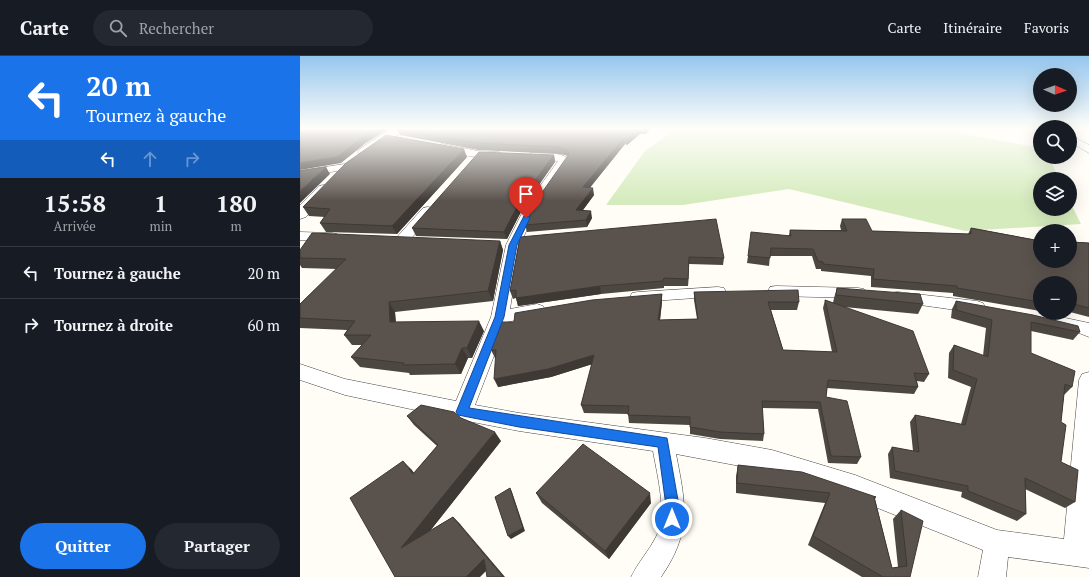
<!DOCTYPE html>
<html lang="fr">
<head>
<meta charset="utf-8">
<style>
	:root { --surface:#171b24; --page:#242831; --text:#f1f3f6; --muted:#9ea1a6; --line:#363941; --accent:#1a73e8 }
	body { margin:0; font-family:"PT Serif",serif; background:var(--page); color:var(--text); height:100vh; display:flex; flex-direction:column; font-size:15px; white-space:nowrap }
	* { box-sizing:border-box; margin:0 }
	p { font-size:13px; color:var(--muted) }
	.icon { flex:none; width:22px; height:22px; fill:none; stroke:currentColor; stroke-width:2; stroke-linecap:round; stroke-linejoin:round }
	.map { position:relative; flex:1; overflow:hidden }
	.sheet { display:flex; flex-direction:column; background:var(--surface); width:300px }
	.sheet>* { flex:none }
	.top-card { background:#1a73e8; color:#fff; overflow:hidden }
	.needle { width:26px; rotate:92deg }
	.buttons { position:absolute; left:733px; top:12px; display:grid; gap:8px }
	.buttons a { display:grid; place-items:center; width:44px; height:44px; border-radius:50%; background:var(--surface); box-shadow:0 4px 16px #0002; font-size:20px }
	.pin { position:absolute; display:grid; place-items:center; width:34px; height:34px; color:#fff; margin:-41px -17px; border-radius:50% 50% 50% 0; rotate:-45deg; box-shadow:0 0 4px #0007 }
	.pin .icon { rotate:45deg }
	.me { position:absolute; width:44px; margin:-22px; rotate:0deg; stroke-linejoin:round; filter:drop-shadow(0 0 3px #0008) }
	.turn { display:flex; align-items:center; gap:14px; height:84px; padding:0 20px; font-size:18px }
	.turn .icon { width:52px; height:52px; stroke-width:2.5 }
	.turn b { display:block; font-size:28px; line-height:34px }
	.lanes { display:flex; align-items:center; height:38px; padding:0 20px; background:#0003; justify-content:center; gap:20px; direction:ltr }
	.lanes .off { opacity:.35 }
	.eta { display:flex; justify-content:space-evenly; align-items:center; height:68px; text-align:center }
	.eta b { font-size:24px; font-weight:800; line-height:28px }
	.primary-button { display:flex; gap:8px; margin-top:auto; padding:8px 20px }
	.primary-button a { flex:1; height:46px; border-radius:24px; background:var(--accent); color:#fff; font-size:16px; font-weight:800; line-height:46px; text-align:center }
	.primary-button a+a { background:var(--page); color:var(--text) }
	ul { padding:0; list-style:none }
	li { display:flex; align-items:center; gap:12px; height:52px; padding:0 20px; border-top:1px solid var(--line) }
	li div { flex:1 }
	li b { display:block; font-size:15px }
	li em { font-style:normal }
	header { display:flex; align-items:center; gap:24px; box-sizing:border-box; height:56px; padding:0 20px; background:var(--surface); border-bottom:1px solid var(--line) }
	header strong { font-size:19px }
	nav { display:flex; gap:22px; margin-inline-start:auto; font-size:14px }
	.search { width:280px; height:36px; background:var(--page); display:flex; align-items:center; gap:10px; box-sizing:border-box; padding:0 14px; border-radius:22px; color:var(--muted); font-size:15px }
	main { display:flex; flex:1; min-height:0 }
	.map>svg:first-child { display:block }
	.green { fill:#d5ebbd }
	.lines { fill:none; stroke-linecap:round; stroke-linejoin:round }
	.minor-casing { stroke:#444; stroke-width:1 }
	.tertiary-casing { stroke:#444; stroke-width:1 }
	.minor { fill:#fff; fill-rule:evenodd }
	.tertiary { fill:#fff; fill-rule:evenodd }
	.wall { fill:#4d4742 }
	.shaded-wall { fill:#3f3936 }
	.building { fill:#5a524d; stroke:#3f3936 }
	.route { fill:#1a73e8; stroke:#114b97 }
</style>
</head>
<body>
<header>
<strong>Carte</strong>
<div class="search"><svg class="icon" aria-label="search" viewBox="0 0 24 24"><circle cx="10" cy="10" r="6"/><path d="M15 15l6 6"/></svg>Rechercher</div>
<nav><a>Carte</a><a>Itinéraire</a><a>Favoris</a></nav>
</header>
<main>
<section class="sheet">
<div class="top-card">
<div class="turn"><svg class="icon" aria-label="left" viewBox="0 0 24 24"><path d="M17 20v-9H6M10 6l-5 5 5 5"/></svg><div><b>20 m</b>Tournez à gauche</div></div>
<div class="lanes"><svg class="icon" aria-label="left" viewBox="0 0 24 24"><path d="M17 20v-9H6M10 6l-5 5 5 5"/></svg><svg class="icon off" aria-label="ahead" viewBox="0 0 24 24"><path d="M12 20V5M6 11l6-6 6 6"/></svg><svg class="icon off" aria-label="right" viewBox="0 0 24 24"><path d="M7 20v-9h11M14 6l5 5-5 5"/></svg></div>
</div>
<div class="eta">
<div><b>15:58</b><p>Arrivée</p></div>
<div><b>1</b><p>min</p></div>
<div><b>180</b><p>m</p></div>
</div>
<ul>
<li><svg class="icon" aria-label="left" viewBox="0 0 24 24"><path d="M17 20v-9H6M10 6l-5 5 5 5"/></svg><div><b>Tournez à gauche</b></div><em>20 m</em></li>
<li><svg class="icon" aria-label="right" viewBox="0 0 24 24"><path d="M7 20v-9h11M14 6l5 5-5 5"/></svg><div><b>Tournez à droite</b></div><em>60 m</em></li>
</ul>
<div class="primary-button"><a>Quitter</a><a>Partager</a></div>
</section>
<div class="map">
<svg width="789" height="521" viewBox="0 0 789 521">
	<rect width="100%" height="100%" fill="#fffdf5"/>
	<path class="green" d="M 378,72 L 653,72 L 660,77 L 740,92 L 740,101 L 749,101 L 759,123 L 740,123 L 740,153 L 770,153 L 770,146 L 781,168 L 665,175 L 489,133 L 383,149 L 306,149 L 345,95 Z"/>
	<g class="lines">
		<g class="minor-casing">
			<path id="minor" d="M 770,79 L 789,89 L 789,97 L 770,86 Z
				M 142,88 L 178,95 L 199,96 L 204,99 C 197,108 150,96 138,93 L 137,91 Z
				M 232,97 C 243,98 262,95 269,104 L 237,151 L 220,189 L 210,253 L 237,248 L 243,250 L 245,254 L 243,258 L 207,266 L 175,349 L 219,357 L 405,382 L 472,394 L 555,419 L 697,474 L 764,483 L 779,324 L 782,318 L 789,316 L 789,512 L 708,501 L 706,521 L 678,521 L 683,494 L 555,443 L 472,416 L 376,398 C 386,449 392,476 361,521 L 331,521 C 338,506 349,495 356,481 C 368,458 357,419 353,395 L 219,375 L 162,364 L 45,339 L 0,324 L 0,308 L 45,323 L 156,345 L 191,261 L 206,189 L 225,151 L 258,105 L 228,102 L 227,100 Z
				M 45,108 L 49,109 L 51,111 L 49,113 L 0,121 L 0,115 Z
				M 128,151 L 133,152 L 134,155 L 133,158 L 107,187 L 102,188 L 97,187 L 95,184 L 97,181 L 123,152 Z
				M 0,176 L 32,177 L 37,178 L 39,181 L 37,184 L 32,185 L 0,184 Z
				M 476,230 L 558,232 L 564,233 L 566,237 L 564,241 L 558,242 L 476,240 L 470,239 L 468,235 L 470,231 Z
				M 418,231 L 424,232 L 426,236 L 424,240 L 338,246 L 332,245 L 330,241 L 332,237 L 338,236 Z
				M 598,236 L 677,245 L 683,247 L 685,251 L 683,255 L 677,257 L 592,245 L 590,241 L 592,237 Z
				M 756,260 L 789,267 L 789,281 L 779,277 L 750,270 L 747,266 L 750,262 Z"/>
		</g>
		<g class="tertiary-casing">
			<path id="tertiary" d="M 92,72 L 107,72 L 70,99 L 60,99 L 58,96 L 60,93 Z
				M 24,129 L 29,130 L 31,133 L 29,136 L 6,161 L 0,163 L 0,149 L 19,130 Z"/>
		</g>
		<use href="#minor" class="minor"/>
		<use href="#tertiary" class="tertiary"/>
	</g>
	<path class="wall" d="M 99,72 L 351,72 L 346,78 L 340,78 L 327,89 L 325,88 L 290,131 L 294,139 L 282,155 L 292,162 L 287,171 L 227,176 L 225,169 L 268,100 L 260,98 L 178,94 L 100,79 L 97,73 Z
		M 254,99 L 255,106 L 224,150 L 207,183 L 116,180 L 112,172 Z
		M 167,101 L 97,178 L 26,176 L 20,167 L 25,161 L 9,160 L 3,151 Z
		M 542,163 L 572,175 L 668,178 L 671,172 L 737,184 L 738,183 L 789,187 L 789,261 L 770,256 L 770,227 L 740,227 L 740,255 L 653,240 L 653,237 L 571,231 L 571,220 L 521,215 L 521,213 L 516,213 L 512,200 L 470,200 L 469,210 L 447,207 L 448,200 L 489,179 L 490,174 L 541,174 L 540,170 Z
		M 220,181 L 424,202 L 423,209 L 389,208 L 388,230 L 364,230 L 364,232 L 301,238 L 218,250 L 216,242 L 213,243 L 210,235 Z
		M 200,185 L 203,194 L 193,245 L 95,256 L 96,266 L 184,275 L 172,302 L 168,302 L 161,318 L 110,319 L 109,317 L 60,311 L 51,301 L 62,289 L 52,289 L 44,279 L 47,274 L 0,272 L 0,248 L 37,213 L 2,212 L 0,209 L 0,194 Z
		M 537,232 L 623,248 L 618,258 L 544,251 L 629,318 L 624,326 L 617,325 L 618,331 L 614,338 L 527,332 L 526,341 L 561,401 L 557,408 L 528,407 L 518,353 L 462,352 L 464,378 L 463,385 L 420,383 L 390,378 L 390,369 L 329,367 L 328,358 L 284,357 L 281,349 L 292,308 L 251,321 L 198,331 L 196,302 L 195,302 L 191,294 L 214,266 L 362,238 L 362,246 L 360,264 L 397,263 L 394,244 L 394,236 L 499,246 L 497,254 L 471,254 L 483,294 L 532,296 L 523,252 L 525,244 L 533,247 L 534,242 Z
		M 656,245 L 780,276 L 773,284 L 731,275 L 731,297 L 772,331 L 764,339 L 761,366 L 761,406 L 775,446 L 765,452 L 725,433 L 726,458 L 717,465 L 661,441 L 662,436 L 590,422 L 588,398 L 592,391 L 613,395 L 610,366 L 615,359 L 661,368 L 671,331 L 648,322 L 649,297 L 654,289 L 683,300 L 686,272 L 651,262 L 652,253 Z
		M 752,257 L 767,257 L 765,259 Z
		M 107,360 L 161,362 L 201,385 L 130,475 L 153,461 L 160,468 L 186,515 L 95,521 L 111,413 L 114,417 L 137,390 L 114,369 Z
		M 438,409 L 576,441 L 575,443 L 592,512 L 598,511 L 593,463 L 601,454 L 610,521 L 562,521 L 508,489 L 525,447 L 436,437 L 436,420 Z
		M 236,437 L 351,447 L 309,503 L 242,447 Z"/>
	<path class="shaded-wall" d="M 77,72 L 90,72 L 66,87 L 41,107 L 0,114 L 0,107 L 62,81 Z
		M 339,72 L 340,78 L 327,89 L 327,83 Z
		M 346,72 L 351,72 L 346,78 Z
		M 324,82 L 325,88 L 285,138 L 283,131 Z
		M 164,93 L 167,101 L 97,178 L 92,170 Z
		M 254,99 L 255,106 L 224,150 L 207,183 L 204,176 L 221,143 Z
		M 26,111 L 30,118 L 0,147 L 0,135 Z
		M 293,132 L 294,139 L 278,161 L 276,154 Z
		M 291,155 L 292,162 L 287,171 L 286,164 Z
		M 200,185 L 203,194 L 193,245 L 188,235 Z
		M 389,201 L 389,208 L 388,230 L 388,223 Z
		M 300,230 L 301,238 L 218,250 L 216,242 Z
		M 362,238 L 362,246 L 359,272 L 358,264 Z
		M 89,246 L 95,256 L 96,276 L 90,266 Z
		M 179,265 L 184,275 L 172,302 L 167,292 Z
		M 162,292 L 168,302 L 161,318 L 155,308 Z
		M 294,299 L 296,307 L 251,321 L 198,331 L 194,323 Z
		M 195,376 L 201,385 L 111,499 L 101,492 Z
		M 103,405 L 111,413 L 121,427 L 113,418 Z
		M 210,432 L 212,436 L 225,475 L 211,483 L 208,480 Z
		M 350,437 L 351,447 L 309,503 L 305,495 Z
		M 153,461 L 160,468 L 205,521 L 203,521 Z
		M 184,503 L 191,510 L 180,521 L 166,521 Z"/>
	<path class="building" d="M 0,72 L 77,72 L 62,81 L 37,101 L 0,107 Z
		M 99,72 L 339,72 L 327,83 L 324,82 L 283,131 L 293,132 L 276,154 L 291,155 L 286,164 L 225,169 L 236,145 L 269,98 L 267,94 L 259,91 L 176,87 L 97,73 Z
		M 86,79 L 164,93 L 92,170 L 20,167 L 30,153 L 3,151 L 46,107 Z
		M 179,96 L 254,99 L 221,143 L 204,176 L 112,172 Z
		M 26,111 L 0,135 L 0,115 Z
		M 416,163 L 424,202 L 389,201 L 388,223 L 364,222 L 363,225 L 300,230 L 216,242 L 216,234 L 210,235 L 220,181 Z
		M 542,163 L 566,163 L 572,175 L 671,178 L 671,172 L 740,185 L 740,205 L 770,205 L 770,186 L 789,187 L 789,252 L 770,247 L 770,227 L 740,227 L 740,246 L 657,232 L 657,230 L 573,223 L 574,213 L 523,208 L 523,206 L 518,205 L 513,193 L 471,192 L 470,202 L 448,200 L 451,176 L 491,180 L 490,174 L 547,175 Z
		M 12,177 L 200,185 L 188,235 L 89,246 L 90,266 L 179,265 L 167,292 L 162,292 L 155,308 L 103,309 L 104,307 L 51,301 L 71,279 L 44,279 L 55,265 L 0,262 L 0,248 L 46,203 L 0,202 L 0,194 Z
		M 537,232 L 603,237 L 620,238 L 623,248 L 536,239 Z
		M 498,234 L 499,246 L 468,246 L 483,294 L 537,296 L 525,244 L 613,275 L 629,318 L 614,317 L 618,331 L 528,324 L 526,341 L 547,345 L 561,401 L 531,400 L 520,346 L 462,345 L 464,378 L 420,376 L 390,371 L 390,361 L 328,359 L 329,350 L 281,349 L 294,299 L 248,313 L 194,323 L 196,294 L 191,294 L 202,266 L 214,266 L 215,257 L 292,244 L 362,238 L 358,264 L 398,263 L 394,236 Z
		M 656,245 L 733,259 L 778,270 L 780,276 L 731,266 L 731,297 L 775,315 L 772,331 L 765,328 L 761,366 L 766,369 L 761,406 L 778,414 L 775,446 L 725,422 L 726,458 L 668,435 L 668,430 L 595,415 L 592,391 L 619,396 L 615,359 L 665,369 L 677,323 L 653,314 L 654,289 L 688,301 L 692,264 L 656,254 Z
		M 121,349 L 154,356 L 161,362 L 195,376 L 101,492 L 153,461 L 203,521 L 187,521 L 184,503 L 166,521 L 95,521 L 50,442 L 103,405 L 113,418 L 138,389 L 107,360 Z
		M 283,388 L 350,437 L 305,495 L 236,437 Z
		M 438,409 L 502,416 L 576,441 L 574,441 L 592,512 L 607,510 L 601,454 L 623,465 L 610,521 L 583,521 L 513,480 L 530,437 L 437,427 Z
		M 210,432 L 223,472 L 208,480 L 195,441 Z"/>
	<linearGradient id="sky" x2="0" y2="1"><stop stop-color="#95c6ee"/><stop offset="0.5" stop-color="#fffefa"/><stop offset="1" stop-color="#fffefa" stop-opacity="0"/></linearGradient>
	<rect width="789" height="145" fill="url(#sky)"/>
	<path class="route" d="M 224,160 L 229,160 L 230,162 L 217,189 L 204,261 L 169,352 L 367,382 L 379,450 L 376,468 L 372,470 L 367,468 L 365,463 L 366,450 L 358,391 L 219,371 L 158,359 L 156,356 L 195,261 L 209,189 Z"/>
</svg>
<div class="buttons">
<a><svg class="needle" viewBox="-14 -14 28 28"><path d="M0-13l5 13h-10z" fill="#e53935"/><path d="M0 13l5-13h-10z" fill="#9ea1a6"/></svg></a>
<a><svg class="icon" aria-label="search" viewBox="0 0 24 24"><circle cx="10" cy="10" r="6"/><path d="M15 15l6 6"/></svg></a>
<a><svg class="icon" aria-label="layers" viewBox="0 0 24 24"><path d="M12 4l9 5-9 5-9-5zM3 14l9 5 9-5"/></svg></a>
<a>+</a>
<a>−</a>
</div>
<div class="pin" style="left:226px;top:162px;background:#d93025"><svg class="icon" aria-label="arrive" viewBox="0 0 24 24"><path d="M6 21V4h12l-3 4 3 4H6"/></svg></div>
<svg class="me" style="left:372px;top:463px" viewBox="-20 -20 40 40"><circle r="17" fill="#1a73e8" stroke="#fff" stroke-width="3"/><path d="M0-11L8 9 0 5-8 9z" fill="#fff"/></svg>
</div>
</main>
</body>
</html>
